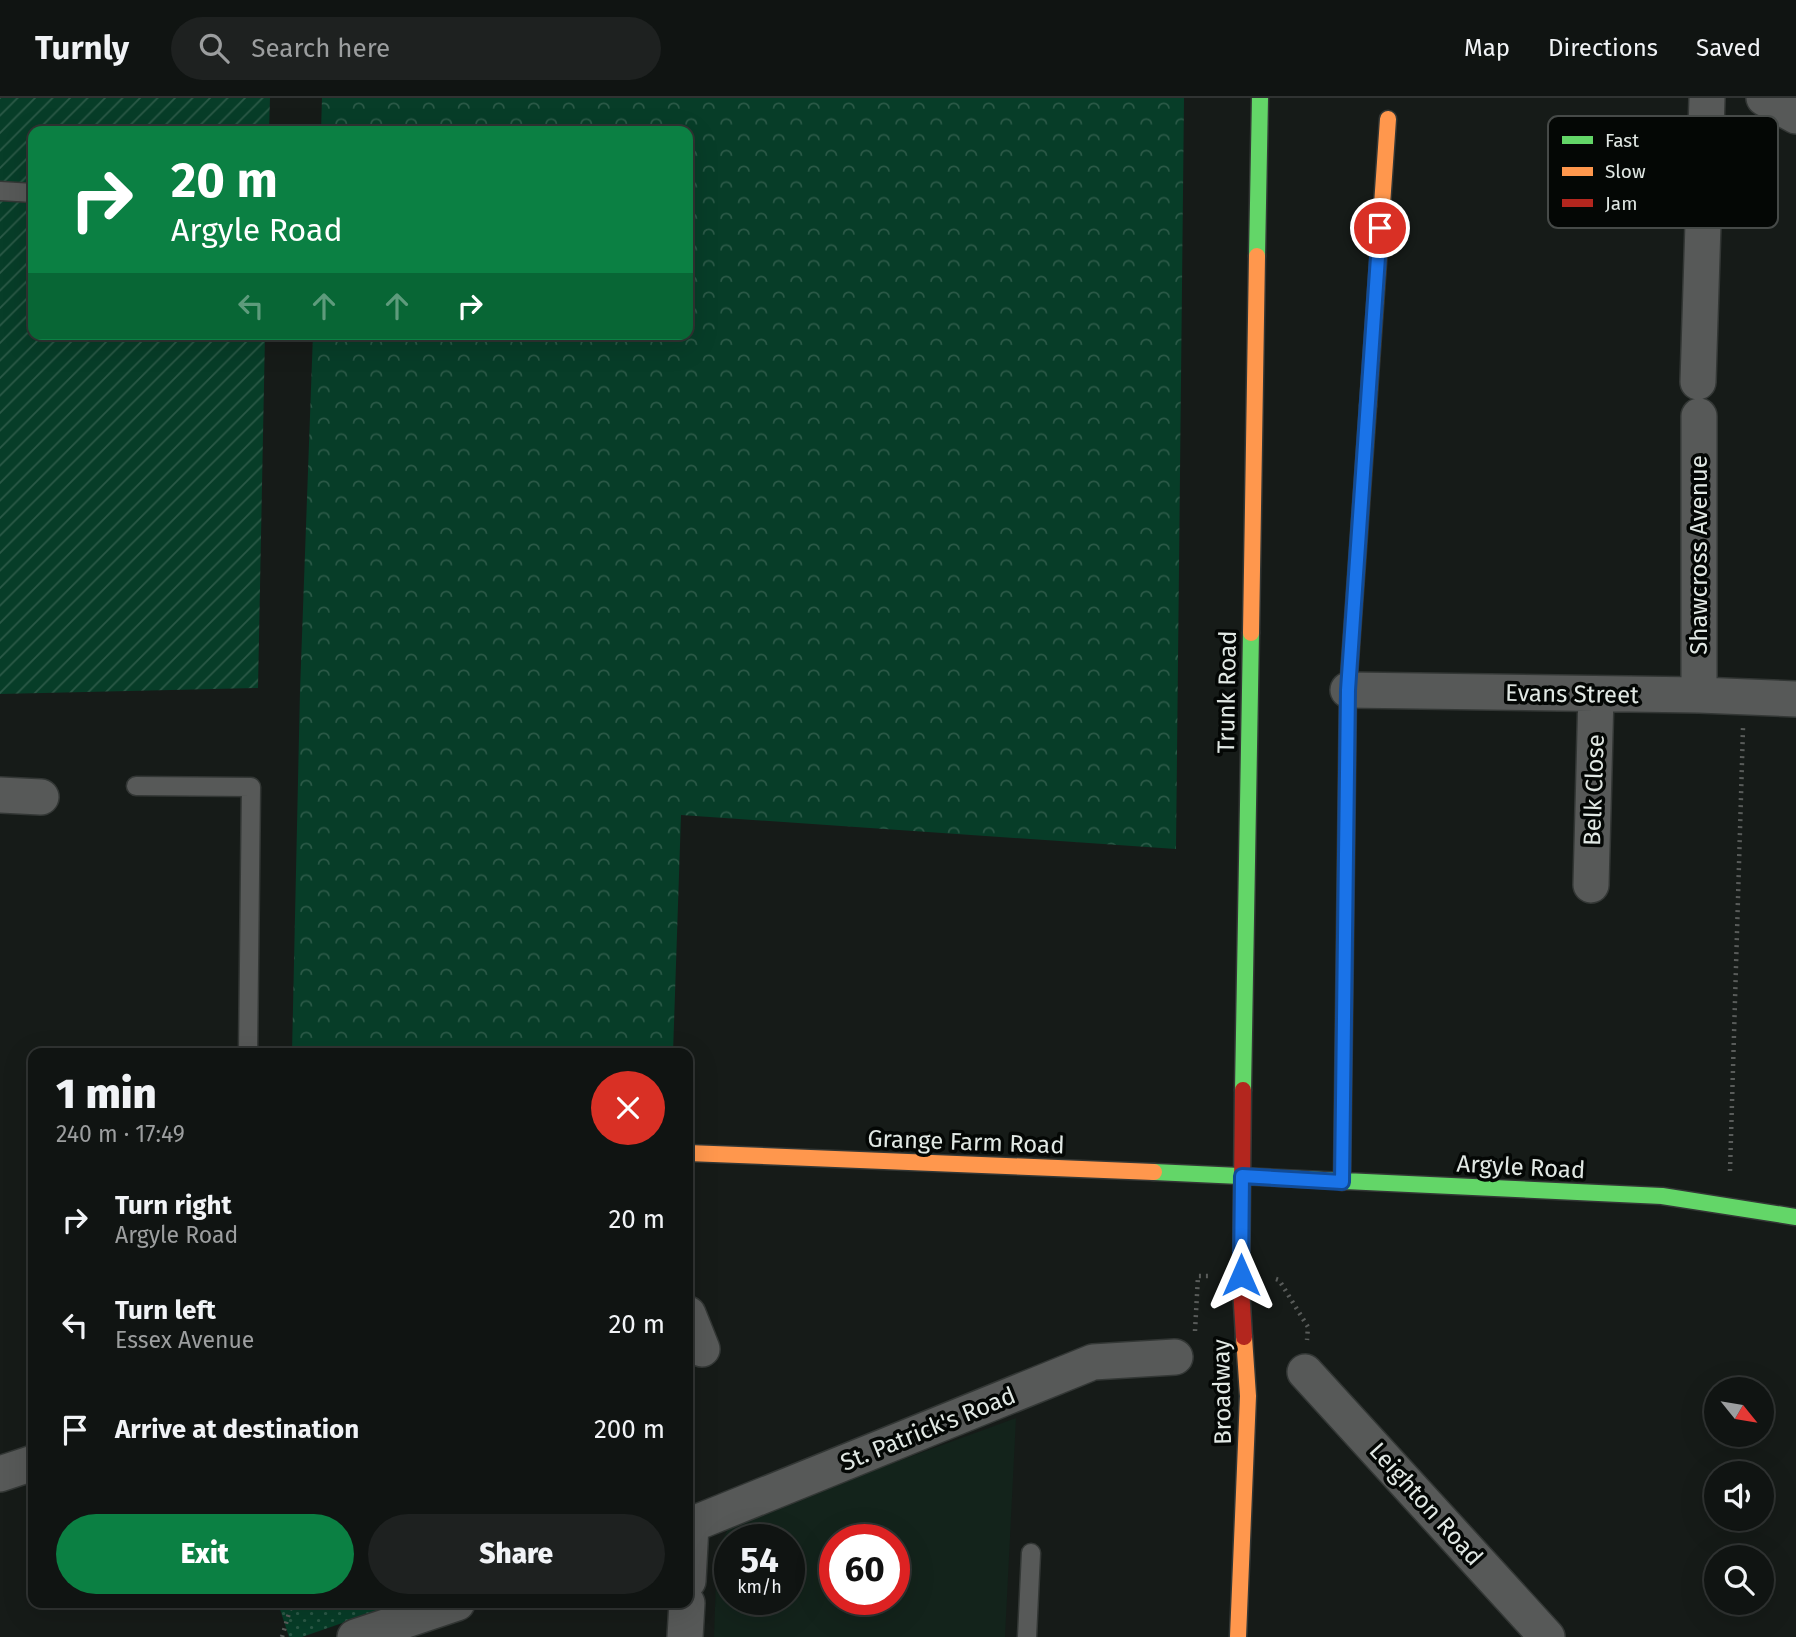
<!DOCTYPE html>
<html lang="en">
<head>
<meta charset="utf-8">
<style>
	:root { --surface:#101412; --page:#1e2120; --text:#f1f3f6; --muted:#9c9e9f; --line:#303332; --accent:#0b8043 }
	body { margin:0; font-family:"Fira Sans",sans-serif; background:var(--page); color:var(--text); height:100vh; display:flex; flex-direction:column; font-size:26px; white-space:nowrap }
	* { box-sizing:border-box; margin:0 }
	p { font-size:23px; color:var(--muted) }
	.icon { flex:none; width:38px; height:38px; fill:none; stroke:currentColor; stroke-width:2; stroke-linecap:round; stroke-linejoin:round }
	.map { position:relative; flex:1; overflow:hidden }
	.panel { position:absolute; left:28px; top:950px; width:665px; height:560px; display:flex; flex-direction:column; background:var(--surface); border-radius:14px; box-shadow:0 7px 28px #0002,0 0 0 2px var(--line) }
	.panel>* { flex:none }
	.hud { position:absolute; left:28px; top:28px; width:665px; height:214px; border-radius:14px; box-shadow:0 7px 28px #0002,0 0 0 2px var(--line); background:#0b8043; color:#fff; overflow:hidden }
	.needle { width:46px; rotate:120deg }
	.tools { position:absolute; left:1704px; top:1279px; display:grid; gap:14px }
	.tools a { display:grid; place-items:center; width:70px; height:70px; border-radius:50%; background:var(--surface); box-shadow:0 7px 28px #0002,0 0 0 2px var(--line); font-size:35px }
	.speed { position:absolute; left:714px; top:1426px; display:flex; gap:14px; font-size:35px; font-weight:700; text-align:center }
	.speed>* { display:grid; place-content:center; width:91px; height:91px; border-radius:50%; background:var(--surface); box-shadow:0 7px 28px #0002,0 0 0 2px var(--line); line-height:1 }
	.speed small { font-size:18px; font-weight:400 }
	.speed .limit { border:10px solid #d22; background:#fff; color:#111 }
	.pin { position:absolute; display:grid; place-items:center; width:60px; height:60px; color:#fff; margin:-30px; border:4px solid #fff; border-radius:50%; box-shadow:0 2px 7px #0007 }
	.me { position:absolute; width:77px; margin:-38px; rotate:0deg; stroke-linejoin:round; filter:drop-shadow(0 0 5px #0008) }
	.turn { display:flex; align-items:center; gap:24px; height:147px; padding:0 28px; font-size:32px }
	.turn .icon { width:91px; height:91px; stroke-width:2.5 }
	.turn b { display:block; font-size:49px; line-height:60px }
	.lanes { display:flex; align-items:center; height:66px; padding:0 28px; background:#0003; justify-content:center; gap:35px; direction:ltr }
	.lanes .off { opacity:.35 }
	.round { display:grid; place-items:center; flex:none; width:74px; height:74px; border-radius:37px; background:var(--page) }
	.overview { display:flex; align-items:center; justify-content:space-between; height:119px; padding:0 28px }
	h1 { font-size:42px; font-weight:800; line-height:52px }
	.button { display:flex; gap:14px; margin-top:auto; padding:14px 28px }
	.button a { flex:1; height:80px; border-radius:42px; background:var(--accent); color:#fff; font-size:28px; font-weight:800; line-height:80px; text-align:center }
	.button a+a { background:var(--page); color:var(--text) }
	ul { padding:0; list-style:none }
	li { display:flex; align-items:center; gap:21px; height:105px; padding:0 28px }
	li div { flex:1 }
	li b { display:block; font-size:26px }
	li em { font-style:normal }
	header { display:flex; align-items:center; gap:42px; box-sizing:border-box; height:98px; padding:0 35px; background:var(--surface); border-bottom:2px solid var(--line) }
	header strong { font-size:33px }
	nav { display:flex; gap:38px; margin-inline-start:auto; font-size:24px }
	.search { width:490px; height:63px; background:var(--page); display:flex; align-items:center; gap:18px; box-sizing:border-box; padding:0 24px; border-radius:38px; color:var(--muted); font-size:26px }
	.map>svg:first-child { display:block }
	.built { fill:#13231b; fill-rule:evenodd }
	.grass { fill:url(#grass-dots) }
	.park { fill:url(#park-crowns) }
	.garden { fill:url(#garden-furrows) }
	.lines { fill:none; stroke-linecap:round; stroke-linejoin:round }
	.lane-casing { stroke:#333735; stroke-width:21 }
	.street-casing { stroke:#333735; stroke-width:38 }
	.fast-casing { stroke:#333735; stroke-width:19 }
	.slow-casing { stroke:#333735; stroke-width:19 }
	.jam-casing { stroke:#333735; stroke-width:19 }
	.path { stroke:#595c5a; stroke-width:4.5; stroke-dasharray:2 5; stroke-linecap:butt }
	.lane { stroke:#575958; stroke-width:18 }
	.street { stroke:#575958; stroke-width:35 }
	.fast { stroke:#63d668; stroke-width:16 }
	.slow { stroke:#ff974d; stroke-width:16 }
	.jam { stroke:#b3261e; stroke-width:16 }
	.route-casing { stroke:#114b97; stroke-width:18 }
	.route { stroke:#1a73e8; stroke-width:12 }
	.labels { text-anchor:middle; stroke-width:7; stroke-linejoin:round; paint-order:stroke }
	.street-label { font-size:24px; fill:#e1e8e4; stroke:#040705 }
	.key { fill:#040705; stroke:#464a48; stroke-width:2 }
	.key-label { font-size:19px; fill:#e1e8e4 }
</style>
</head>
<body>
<header>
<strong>Turnly</strong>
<div class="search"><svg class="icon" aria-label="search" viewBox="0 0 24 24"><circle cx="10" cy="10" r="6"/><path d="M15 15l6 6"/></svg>Search here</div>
<nav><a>Map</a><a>Directions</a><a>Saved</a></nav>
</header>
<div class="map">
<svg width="1796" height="1539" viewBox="0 0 1796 1539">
	<defs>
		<pattern id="grass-dots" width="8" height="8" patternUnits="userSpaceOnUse" patternTransform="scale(1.75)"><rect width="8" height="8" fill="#073d28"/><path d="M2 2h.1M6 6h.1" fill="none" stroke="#2b5947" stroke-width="1.8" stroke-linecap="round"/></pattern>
		<pattern id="park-crowns" width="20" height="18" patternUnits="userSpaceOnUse" patternTransform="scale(1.75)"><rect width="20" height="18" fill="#073d28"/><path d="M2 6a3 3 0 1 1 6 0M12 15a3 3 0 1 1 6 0" fill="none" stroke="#2b5947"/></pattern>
		<pattern id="garden-furrows" width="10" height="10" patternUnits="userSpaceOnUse" patternTransform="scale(1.75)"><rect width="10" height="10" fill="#073d28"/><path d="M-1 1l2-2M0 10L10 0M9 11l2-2" fill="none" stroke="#2b5947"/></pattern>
	</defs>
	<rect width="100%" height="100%" fill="#161b18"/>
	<path class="built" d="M 1016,1320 L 1005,1539 L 714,1539 L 717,1451 L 732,1424 ZM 730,1442 L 789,1442 L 789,1502 L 730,1502 ZM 835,1442 L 894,1442 L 894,1502 L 835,1502 Z"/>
	<path class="grass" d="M 278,1505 L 400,1505 L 302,1539 L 289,1539 Z"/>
	<path class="park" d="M 322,0 L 1184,0 L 1176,751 L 681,717 L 673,955 L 292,955 L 300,593 L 313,236 L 688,236 L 688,33 L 321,33 Z"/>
	<path class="garden" d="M 0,0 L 270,0 L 269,33 L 33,33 L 33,236 L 265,236 L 258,590 L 0,596 Z"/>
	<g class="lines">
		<g class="lane-casing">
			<path id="lane" d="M 0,93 L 33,95
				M 136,688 L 251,689 L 248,956
				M 1027,1539 L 1031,1455"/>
		</g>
		<g class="street-casing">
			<path id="street" d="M 1764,0 L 1796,18
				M 1698,284 L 1707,0
				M 1699,318 L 1699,597
				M 1348,592 L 1699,597 L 1796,601
				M 0,697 L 41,699
				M 1591,787 L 1596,596
				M 688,1216 L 702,1251
				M 1305,1274 L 1547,1539
				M 0,1376 L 33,1365
				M 688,1428 L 1093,1264 L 1175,1259
				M 688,1483 L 691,1427
				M 355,1539 L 457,1505
				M 685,1539 L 687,1505"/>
		</g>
		<g class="fast-casing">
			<path id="fast" d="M 1257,158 L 1260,0
				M 1243,992 L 1251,535
				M 1154,1074 L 1662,1098 L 1796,1119
				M 1342,1084 L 1348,592 L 1368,308"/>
		</g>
		<g class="slow-casing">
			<path id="slow" d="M 1368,308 L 1388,21
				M 1251,535 L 1257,158
				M 688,1055 L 1154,1074
				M 1238,1539 L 1248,1298 L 1244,1239"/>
		</g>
		<g class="jam-casing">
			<path id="jam" d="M 1243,992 L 1241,1190 L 1244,1239"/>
		</g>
		<path class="path" d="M 1730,1073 L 1743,630
			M 1276,1181 L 1279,1182 L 1308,1229 L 1307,1242
			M 1195,1233 L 1198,1178 L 1208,1178
			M 282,1539 L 292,1505"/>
		<use href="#lane" class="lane"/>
		<use href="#street" class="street"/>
		<use href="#fast" class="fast"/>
		<use href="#slow" class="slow"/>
		<use href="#jam" class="jam"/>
	</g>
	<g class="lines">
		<g class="route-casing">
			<path id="route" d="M 1241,1177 L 1242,1078 L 1342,1084 L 1348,592 L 1380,130"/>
		</g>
		<use href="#route" class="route"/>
	</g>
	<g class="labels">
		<g class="street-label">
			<text transform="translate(1699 457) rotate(-90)" y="8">Shawcross Avenue</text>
			<text transform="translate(1227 594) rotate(-89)" y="8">Trunk Road</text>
			<text transform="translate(1572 596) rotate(1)" y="8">Evans Street</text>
			<text transform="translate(1594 692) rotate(-88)" y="8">Belk Close</text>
			<text transform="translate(966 1044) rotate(2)" y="8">Grange Farm Road</text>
			<text transform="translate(1521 1069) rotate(3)" y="8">Argyle Road</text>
			<text transform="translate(1222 1294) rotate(-91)" y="8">Broadway</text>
			<text transform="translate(928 1331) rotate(-22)" y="8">St. Patrick's Road</text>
			<text transform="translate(1426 1406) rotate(48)" y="8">Leighton Road</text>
		</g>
	</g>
	<rect x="1548" y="18" width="230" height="112" rx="10" class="key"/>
	<rect x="1562" y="38" width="31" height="8" fill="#63d668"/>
	<rect x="1562" y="69" width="31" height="9" fill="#ff974d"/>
	<rect x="1562" y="101" width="31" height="8" fill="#b3261e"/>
	<g class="key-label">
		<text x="1605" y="49">Fast</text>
		<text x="1605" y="80">Slow</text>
		<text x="1605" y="112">Jam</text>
	</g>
</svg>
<div class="tools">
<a><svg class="needle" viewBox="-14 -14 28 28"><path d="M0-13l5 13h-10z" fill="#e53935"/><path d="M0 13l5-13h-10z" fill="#9c9e9f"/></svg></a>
<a><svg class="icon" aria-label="sound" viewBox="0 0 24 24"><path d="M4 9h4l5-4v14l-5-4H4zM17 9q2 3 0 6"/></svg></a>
<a><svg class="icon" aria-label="search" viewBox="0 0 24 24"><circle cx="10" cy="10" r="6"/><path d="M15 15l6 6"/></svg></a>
</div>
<div class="speed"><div>54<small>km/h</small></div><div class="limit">60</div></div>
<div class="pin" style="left:1380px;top:130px;background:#d93025"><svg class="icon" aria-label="arrive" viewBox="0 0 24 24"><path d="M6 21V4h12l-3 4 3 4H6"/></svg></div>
<svg class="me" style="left:1241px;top:1177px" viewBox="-20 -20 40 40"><path d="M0-17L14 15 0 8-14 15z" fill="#1a73e8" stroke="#fff" stroke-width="4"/></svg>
<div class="hud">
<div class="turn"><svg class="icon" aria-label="right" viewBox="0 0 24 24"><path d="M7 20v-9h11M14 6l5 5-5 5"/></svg><div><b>20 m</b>Argyle Road</div></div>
<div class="lanes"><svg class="icon off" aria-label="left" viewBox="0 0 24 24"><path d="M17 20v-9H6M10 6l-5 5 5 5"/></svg><svg class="icon off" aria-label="ahead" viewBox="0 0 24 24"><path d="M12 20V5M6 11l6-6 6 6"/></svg><svg class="icon off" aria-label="ahead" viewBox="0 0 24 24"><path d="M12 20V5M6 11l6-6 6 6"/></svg><svg class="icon" aria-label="right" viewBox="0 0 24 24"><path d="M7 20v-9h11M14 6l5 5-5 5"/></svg></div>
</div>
<section class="panel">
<div class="overview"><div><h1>1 min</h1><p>240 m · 17:49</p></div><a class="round" style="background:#d93025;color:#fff"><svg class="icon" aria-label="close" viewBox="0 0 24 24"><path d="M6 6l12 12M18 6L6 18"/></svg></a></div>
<ul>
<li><svg class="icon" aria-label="right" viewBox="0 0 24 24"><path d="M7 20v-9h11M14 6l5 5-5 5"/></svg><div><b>Turn right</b><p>Argyle Road</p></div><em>20 m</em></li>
<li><svg class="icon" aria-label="left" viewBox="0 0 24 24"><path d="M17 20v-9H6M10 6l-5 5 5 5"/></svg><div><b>Turn left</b><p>Essex Avenue</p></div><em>20 m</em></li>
<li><svg class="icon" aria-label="arrive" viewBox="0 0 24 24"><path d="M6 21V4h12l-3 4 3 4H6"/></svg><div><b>Arrive at destination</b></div><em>200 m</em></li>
</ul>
<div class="button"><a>Exit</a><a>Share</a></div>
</section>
</div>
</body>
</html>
